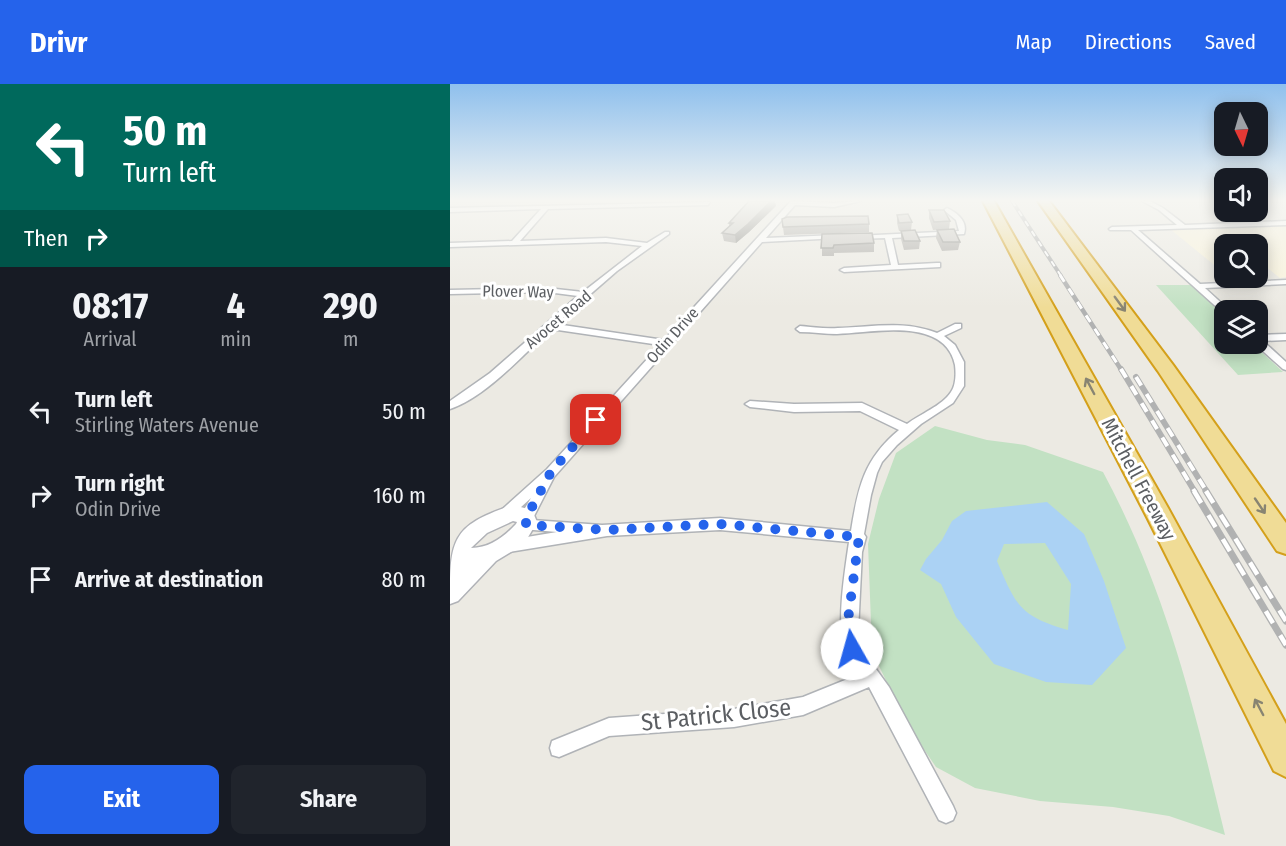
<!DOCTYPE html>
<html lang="en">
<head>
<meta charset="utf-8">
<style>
	:root { --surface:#171b24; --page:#20242c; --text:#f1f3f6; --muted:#9ea1a6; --accent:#2563eb }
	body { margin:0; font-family:"Fira Sans Condensed",sans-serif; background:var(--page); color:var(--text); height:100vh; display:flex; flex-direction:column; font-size:22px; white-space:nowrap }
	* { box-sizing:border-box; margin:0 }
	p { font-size:20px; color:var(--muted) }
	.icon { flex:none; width:33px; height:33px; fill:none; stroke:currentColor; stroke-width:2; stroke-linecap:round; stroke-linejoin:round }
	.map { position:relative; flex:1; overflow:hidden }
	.drawer { display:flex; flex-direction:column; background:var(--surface); width:450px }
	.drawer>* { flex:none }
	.top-card { background:#00695c; color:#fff; overflow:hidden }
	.needle { width:39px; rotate:175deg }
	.fabs { position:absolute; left:764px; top:18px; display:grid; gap:12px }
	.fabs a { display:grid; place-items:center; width:54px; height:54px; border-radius:12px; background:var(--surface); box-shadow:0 3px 15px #0003; font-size:30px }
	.pin { position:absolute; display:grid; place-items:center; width:51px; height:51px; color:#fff; margin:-26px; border-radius:12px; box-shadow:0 3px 9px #0006 }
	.me { position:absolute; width:66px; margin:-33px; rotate:353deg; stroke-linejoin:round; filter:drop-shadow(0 0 4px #0008) }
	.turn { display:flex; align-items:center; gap:21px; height:126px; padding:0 24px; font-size:27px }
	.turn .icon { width:78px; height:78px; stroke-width:2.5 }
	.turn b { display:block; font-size:42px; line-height:51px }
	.then { display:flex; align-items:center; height:57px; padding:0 24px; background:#0003; gap:12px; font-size:22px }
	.eta { display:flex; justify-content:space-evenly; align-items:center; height:102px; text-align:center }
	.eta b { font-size:36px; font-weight:700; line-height:42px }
	.button { display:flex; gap:12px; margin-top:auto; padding:12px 24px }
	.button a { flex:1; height:69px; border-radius:12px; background:var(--accent); color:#fff; font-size:24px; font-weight:700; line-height:69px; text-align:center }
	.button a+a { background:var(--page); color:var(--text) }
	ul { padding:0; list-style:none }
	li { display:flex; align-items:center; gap:18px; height:84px; padding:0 24px }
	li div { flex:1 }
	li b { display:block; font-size:22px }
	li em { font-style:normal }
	header { display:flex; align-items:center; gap:36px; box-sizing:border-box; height:84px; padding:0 30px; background:var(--accent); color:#fff }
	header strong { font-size:28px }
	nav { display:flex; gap:33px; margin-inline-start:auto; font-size:21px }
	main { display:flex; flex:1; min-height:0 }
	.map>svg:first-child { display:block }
	.commercial { fill:#f9f3db }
	.green { fill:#c2e1c3 }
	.water { fill:#abd2f4; fill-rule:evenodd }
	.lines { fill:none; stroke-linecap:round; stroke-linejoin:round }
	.minor-casing { stroke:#b0b3b7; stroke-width:3 }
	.secondary-casing { stroke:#b0b2b7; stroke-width:3 }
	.motorway-casing { stroke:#d4a01b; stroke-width:4 }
	.minor { fill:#fff; fill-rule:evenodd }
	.secondary { fill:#fff; fill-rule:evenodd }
	.motorway { fill:#f0dc96; fill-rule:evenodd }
	.rail-far3-casing { stroke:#b1b2b2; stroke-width:4 }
	.rail-far2-casing { stroke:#b1b2b2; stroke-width:4.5 }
	.rail-far1-casing { stroke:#b1b2b2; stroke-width:6 }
	.rail-casing { stroke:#b1b2b2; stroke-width:7 }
	.rail-far3 { stroke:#fff; stroke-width:2; stroke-dasharray:6; stroke-linecap:butt }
	.rail-far2 { stroke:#fff; stroke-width:3; stroke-dasharray:8; stroke-linecap:butt }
	.rail-far1 { stroke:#fff; stroke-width:4; stroke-dasharray:10; stroke-linecap:butt }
	.rail { stroke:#fff; stroke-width:4.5; stroke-dasharray:14; stroke-linecap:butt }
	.wall { fill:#aba9a5 }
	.shaded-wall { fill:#8b8a86 }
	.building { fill:#c7c5c0; stroke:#8b8a86; stroke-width:1.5 }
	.oneway { stroke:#888472 }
	.route { stroke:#2563eb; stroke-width:10; stroke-dasharray:0 18 }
	.labels { text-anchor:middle; stroke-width:6; stroke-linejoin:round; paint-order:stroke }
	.far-street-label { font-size:16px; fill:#5b5e62; stroke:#fff }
	.street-label { font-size:20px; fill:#5b5e62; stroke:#fff }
	.near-street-label { font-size:24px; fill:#5b5e62; stroke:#fff }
</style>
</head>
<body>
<header>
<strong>Drivr</strong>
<nav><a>Map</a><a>Directions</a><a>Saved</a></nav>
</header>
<main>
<section class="drawer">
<div class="top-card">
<div class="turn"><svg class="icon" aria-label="left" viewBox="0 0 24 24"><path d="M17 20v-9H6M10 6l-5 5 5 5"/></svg><div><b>50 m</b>Turn left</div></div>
<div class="then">Then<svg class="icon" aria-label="right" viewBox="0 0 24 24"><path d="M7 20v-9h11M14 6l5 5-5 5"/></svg></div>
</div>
<div class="eta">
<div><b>08:17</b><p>Arrival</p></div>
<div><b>4</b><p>min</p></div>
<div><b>290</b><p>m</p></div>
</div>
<ul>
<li><svg class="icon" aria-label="left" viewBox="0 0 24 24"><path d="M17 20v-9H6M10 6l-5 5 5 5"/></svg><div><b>Turn left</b><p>Stirling Waters Avenue</p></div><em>50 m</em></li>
<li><svg class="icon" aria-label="right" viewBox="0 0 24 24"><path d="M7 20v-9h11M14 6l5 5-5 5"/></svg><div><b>Turn right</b><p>Odin Drive</p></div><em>160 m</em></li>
<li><svg class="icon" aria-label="arrive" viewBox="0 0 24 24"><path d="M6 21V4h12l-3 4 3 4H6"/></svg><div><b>Arrive at destination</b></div><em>80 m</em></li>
</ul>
<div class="button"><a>Exit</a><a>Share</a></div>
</section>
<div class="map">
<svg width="836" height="762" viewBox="0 0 836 762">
	<rect width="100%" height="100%" fill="#eceae3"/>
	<path class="commercial" d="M 836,141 L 836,193 L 830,194 L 815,182 L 807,183 L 807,160 L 774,160 L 774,184 L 768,184 L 720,145 Z"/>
	<path class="green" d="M 706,201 L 742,201 L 774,232 L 774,260 L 803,260 L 833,288 L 788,291 Z
		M 485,342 L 537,356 L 575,361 L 653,388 C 716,505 744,623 775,751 L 719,732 L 663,723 L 590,717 L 525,704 L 486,683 L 458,642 L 429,582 L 421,539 L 418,460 L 429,415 L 446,369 Z"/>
	<path class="water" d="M 597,418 L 634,450 L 654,497 L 676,564 L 642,601 L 596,598 L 544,580 L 506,533 L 491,500 L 470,486 L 476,475 L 492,456 L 502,437 L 516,427 ZM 595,459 L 621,500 L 618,546 C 570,532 566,522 547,477 L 554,460 Z"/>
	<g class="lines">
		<g class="minor-casing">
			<path id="minor" d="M 341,117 L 384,119 L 411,117 L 384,123 L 345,121 L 316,154 L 387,151 L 390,153 L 389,154 L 312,158 L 104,393 L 82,436 L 152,441 L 270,434 L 401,447 C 408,403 414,375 449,346 L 410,327 L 344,328 L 300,323 L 295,320 L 300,317 L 344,320 L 412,319 L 457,340 C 470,330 492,322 501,308 C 506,301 506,289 505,281 C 495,232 422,249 387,250 C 375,250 362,248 350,248 L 346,245 L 350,242 C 363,243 375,245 388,244 C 422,243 455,236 487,249 L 505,240 L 511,240 L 511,244 L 494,252 L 505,261 L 514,278 L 514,302 L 503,319 L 471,340 L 447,361 L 432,378 L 427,389 L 421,411 L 414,450 L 416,453 L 412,468 L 408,548 L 410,563 L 439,603 L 503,722 L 506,729 L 503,736 L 496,739 L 489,736 L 419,603 L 353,631 L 284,643 L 159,652 L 109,673 L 102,671 L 100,664 L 102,657 L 159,634 L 284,625 L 353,613 L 410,590 C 404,582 398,575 395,566 C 386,539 395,486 399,458 L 270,446 L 157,452 L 59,468 L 54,466 L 52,462 L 54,458 L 59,456 L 107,448 L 72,445 L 69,434 L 81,414 L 59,434 L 54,435 L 49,434 L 47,430 L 97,385 L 210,261 L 101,245 C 74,270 36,313 0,325 L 0,317 L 40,289 L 128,212 L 97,208 L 0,210 L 0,206 L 97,204 L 133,208 L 192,162 L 156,158 L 0,163 L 0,159 L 62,157 L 91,125 L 0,128 L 0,124 L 260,118 L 258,121 L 98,125 L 70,157 L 156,154 L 197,159 L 215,148 L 219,148 L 219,150 L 167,187 L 106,240 L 214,256 Z
				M 692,117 L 700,117 L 713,124 L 735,141 L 836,137 L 836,141 L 688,146 L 750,200 L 836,196 L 836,200 L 755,204 L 779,226 L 772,228 L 681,146 L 660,146 L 659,145 L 662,143 L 727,141 L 709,126 Z
				M 497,124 C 508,129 518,138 514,150 L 442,154 L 448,181 L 487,179 L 490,179 L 490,183 L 394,188 L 390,186 L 394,184 L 441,181 L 435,154 L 407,155 L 404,153 L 405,152 L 509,147 L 506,136 L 494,126 Z
				M 836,250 L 836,256 L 813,257 L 836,278 L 836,286 L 833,285 L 805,260 L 807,260 L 807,251 Z"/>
		</g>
		<g class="secondary-casing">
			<path id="secondary" d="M 63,421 L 82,426 L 87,438 L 74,460 L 46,477 L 8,517 L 0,520 C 0,456 0,442 63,421 ZM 63,437 L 67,438 L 66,440 C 54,453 40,464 21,464 L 37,449 Z"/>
		</g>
		<g class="motorway-casing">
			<path id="motorway" d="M 533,117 L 544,117 L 718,424 L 836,640 L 836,693 L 824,687 L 698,435 Z
				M 588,117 L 599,117 L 723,281 L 836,439 L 836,470 L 827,467 L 708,287 Z"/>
		</g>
		<use href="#minor" class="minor"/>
		<use href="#secondary" class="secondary"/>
		<use href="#motorway" class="motorway"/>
		<g class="rail-far3-casing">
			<path id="rail-far3" d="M 562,117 L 611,192"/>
		</g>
		<g class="rail-far2-casing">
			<path id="rail-far2" d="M 610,191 L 672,287"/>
		</g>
		<g class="rail-far1-casing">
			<path id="rail-far1" d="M 671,285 L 745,408
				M 686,293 L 757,408"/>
		</g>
		<g class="rail-casing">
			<path id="rail" d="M 744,407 L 836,561
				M 756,407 L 836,537"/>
		</g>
		<use href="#rail-far3" class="rail-far3"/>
		<use href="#rail-far2" class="rail-far2"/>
		<use href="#rail-far1" class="rail-far1"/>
		<use href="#rail" class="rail"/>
	</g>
	<path class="wall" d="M 326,122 L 299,148 L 286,159 L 274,157 L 272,149 L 279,143 L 279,139 Z
		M 479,126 L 500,137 L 499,145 L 483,146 L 479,134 Z
		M 447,131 L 462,138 L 461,146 L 449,147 L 447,139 Z
		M 419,140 L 419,148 L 334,151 L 333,143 Z
		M 487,146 L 510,158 L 508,166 L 492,167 L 486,154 Z
		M 451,147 L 470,157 L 469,165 L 454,166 L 451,155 Z
		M 372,150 L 424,159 L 424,168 L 384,169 L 384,172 L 372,172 Z"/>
	<path class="shaded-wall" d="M 321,117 L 325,117 L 326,122 L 299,148 L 286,159 L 285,151 Z"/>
	<path class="building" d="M 299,117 L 321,117 L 298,140 L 285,151 L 272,149 L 283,139 L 279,139 Z
		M 479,126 L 494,126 L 500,137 L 484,138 Z
		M 458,130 L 462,138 L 449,139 L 447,131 Z
		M 418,132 L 419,140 L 333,143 L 332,135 L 337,133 Z
		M 504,145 L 510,158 L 493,158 L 487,146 Z
		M 465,146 L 470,157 L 454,157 L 451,147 Z
		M 422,149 L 424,159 L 384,161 L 383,164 L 371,164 L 372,150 Z"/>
	<defs><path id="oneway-shaft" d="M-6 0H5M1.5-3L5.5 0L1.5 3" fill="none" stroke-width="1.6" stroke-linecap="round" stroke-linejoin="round" transform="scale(1.5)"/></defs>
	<g class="oneway">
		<use href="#oneway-shaft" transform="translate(670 220) rotate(54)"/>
		<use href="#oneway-shaft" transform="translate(640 302) rotate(-118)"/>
		<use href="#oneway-shaft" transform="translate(810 422) rotate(56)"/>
		<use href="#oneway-shaft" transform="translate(809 623) rotate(-118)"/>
	</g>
	<linearGradient id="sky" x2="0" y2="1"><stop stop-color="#8fc0ed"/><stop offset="0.52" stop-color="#f6f6f2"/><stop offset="1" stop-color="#f6f6f2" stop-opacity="0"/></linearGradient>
	<rect width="836" height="224" fill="url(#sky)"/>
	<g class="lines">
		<path class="route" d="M 146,336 L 101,388 L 76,434 L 76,441 L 157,446 L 270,440 L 409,453 L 398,536 L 402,565"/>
	</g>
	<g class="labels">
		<g class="far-street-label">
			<text transform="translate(68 207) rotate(1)" y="6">Plover Way</text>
			<text transform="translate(108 235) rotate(-40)" y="6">Avocet Road</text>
			<text transform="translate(222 251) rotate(-48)" y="6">Odin Drive</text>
		</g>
		<g class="street-label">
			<text transform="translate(689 395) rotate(62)" y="7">Mitchell Freeway</text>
		</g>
		<g class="near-street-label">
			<text transform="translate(266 631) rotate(-6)" y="8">St Patrick Close</text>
		</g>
	</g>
</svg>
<div class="fabs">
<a><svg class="needle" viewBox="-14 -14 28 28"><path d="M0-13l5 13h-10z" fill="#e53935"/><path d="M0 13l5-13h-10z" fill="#9ea1a6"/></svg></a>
<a><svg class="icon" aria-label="sound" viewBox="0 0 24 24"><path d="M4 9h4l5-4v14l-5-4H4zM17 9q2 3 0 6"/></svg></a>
<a><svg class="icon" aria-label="search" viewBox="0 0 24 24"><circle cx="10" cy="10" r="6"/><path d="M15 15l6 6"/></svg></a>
<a><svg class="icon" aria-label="layers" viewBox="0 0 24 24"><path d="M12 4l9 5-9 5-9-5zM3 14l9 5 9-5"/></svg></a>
</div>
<div class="pin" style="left:146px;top:336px;background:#d93025"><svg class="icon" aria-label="arrive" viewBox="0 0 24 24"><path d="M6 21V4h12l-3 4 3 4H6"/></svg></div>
<svg class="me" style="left:402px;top:565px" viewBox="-20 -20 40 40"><circle r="19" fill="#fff"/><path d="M0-13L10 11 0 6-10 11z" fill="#2563eb"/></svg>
</div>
</main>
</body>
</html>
